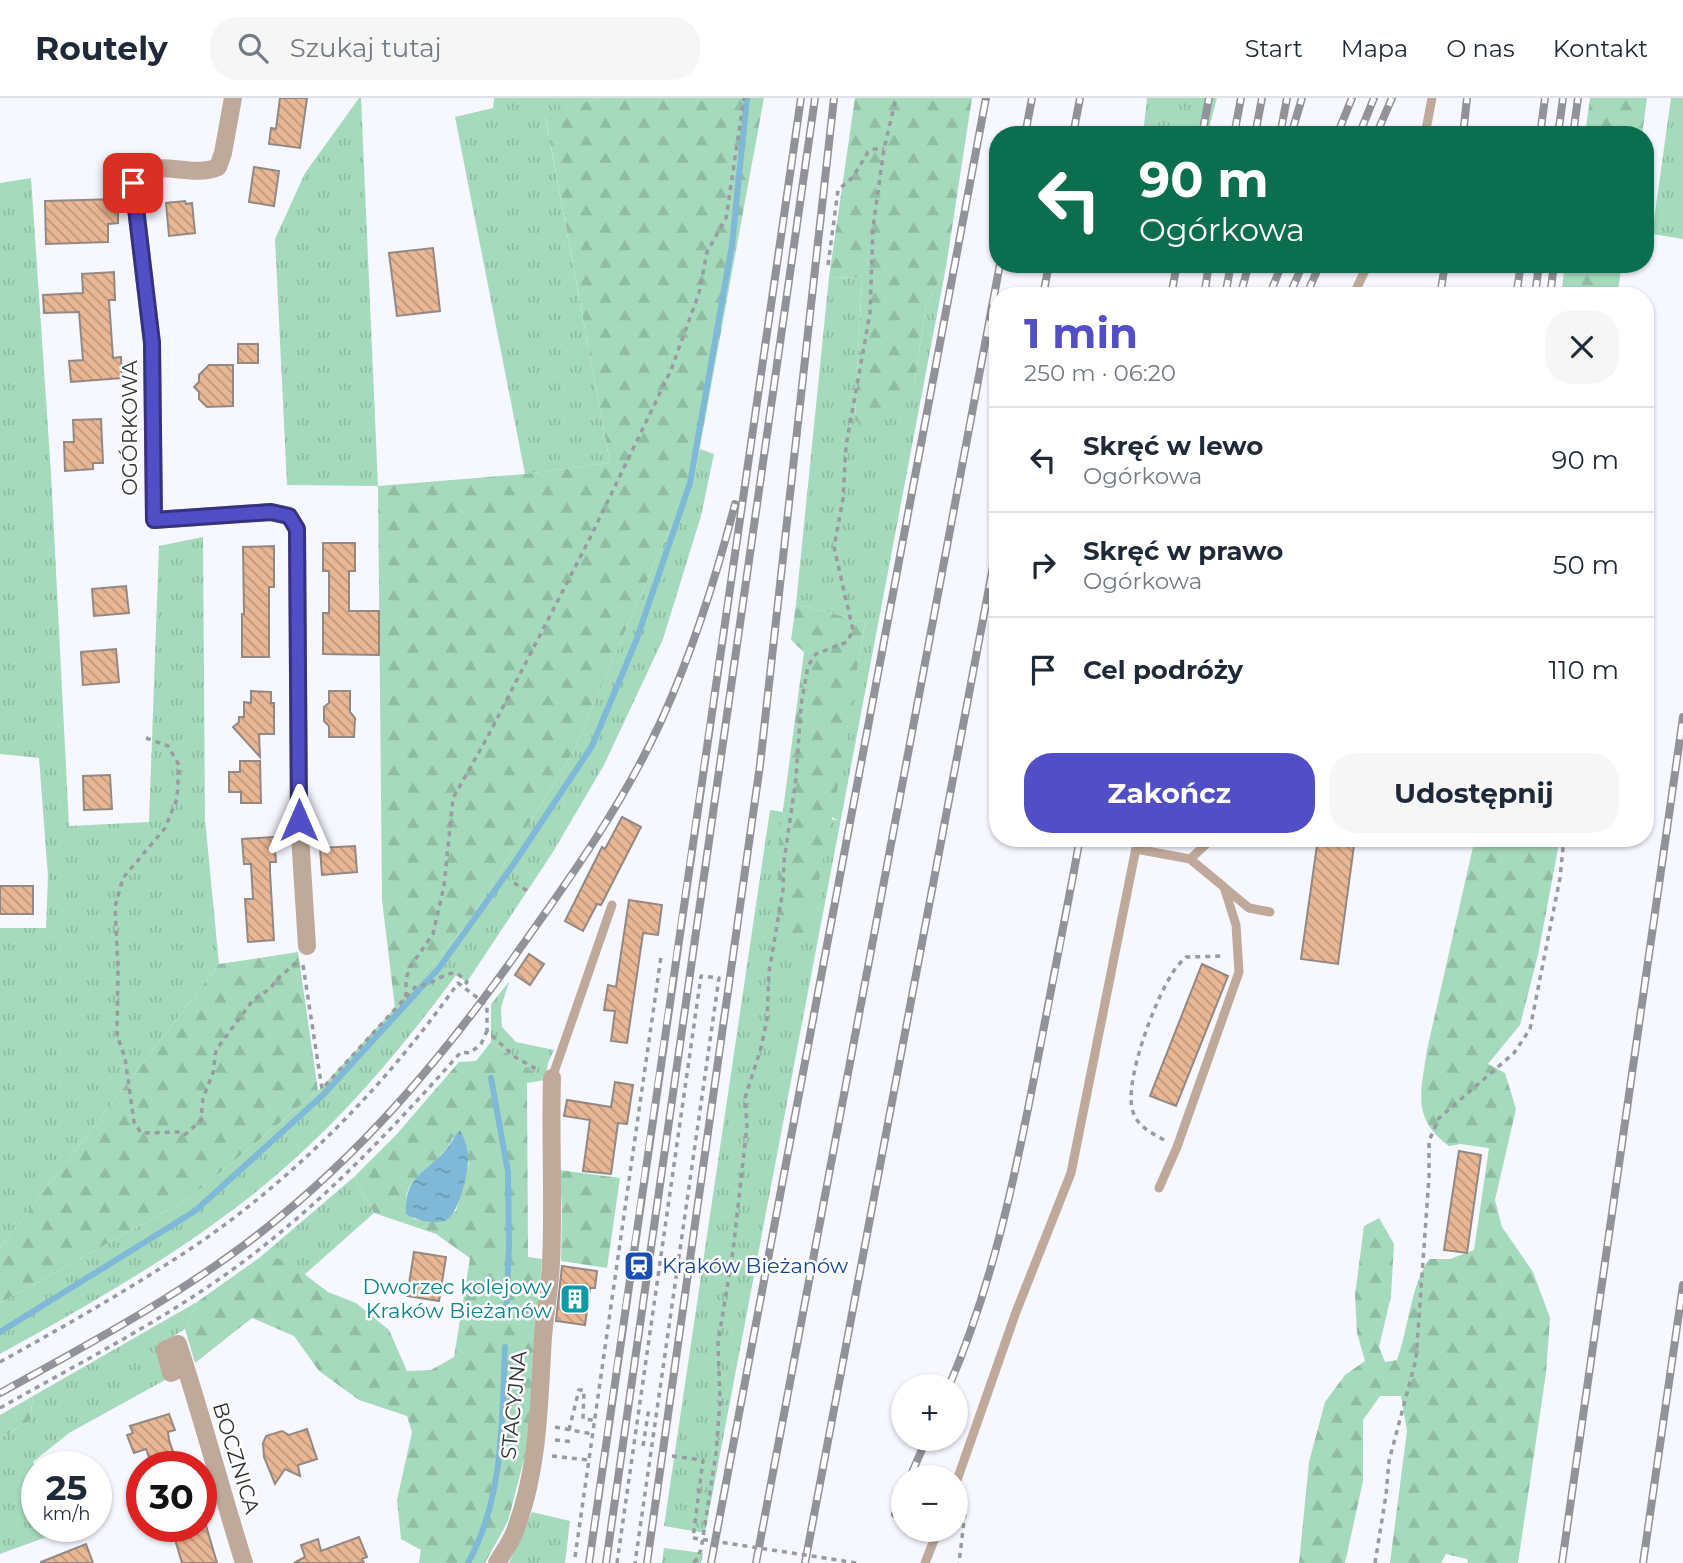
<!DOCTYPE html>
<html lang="pl">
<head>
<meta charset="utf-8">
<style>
	:root { --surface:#fff; --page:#f6f6f7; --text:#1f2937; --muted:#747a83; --line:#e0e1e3; --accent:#524fc6 }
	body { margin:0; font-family:Montserrat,sans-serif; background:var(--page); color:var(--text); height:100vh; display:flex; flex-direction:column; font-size:26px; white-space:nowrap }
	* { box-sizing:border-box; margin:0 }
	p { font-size:23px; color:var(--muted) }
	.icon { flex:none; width:38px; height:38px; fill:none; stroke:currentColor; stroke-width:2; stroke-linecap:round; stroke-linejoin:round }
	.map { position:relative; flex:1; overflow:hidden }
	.drawer { position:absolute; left:989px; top:189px; width:665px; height:560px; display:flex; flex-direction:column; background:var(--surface); border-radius:28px; box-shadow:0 2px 5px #0004 }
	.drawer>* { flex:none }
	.banner { position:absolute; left:989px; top:28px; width:665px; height:147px; border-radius:28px; box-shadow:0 2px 5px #0004; background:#0b6e4f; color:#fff; overflow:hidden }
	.controls { position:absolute; left:891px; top:1276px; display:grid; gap:14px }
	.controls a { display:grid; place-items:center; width:77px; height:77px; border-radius:50%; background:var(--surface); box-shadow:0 2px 5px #0004; font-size:35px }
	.speed { position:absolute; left:21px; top:1353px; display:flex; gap:14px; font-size:35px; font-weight:700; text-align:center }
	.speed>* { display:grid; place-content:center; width:91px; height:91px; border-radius:50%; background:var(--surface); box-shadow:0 2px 5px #0004; line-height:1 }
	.speed small { font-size:18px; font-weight:400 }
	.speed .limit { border:10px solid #d22; background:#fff; color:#111 }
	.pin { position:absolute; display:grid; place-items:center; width:60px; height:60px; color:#fff; margin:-30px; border-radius:14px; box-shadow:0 4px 10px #0006 }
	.me { position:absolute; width:77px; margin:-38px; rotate:0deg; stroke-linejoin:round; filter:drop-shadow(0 0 5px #0008) }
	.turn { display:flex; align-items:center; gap:24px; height:147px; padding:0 35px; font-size:32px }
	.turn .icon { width:91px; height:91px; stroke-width:2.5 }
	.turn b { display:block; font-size:49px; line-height:60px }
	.round { display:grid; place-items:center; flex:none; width:74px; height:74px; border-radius:28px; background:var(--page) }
	.headline { display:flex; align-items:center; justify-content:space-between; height:119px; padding:0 35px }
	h1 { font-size:42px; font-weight:700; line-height:52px; color:var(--accent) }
	.primary-button { display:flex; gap:14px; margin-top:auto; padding:14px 35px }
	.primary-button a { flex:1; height:80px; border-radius:28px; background:var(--accent); color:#fff; font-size:28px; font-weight:700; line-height:80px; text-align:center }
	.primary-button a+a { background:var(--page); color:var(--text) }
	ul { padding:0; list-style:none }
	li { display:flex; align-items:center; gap:21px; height:105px; padding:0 35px; border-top:2px solid var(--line) }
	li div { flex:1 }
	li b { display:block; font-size:26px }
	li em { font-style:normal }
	header { display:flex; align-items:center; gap:42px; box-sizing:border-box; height:98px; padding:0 35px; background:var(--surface); border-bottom:2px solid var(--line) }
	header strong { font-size:33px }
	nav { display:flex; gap:38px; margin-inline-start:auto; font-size:24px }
	.search { width:490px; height:63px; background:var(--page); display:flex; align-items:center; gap:18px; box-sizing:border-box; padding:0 24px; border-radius:28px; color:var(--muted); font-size:26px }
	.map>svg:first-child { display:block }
	.grass { fill:url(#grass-tufts) }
	.forest { fill:url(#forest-firs); fill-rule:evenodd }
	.water { fill:url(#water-ripples) }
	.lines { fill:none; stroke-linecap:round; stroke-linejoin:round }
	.stream { stroke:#7fb9d7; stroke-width:6 }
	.building { fill:url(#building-back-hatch); stroke:#928984; stroke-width:2 }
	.path { stroke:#9a9ba1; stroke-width:3.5; stroke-dasharray:5 5; stroke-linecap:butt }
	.service { stroke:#bfa99a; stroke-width:9 }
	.minor { stroke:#bfa99a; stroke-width:18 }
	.rail-casing { stroke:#929398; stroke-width:8 }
	.rail { stroke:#fff; stroke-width:5; stroke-dasharray:16; stroke-linecap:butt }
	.path-bridge { stroke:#9a9ba1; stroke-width:3.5; stroke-dasharray:5 5; stroke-linecap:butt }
	.route-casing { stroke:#353381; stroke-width:18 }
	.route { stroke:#524fc6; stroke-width:12 }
	.labels { text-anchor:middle; stroke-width:5; stroke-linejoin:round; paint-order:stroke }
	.street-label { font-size:21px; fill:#333437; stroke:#fff }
	.transit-label { font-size:21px; fill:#164399; stroke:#fff; text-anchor:start }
	.culture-label { font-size:21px; fill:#0d838f; stroke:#fff; text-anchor:end }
</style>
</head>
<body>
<header>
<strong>Routely</strong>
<div class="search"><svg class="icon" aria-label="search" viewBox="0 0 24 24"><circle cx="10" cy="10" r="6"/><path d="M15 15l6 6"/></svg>Szukaj tutaj</div>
<nav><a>Start</a><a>Mapa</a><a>O nas</a><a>Kontakt</a></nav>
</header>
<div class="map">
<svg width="1683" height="1465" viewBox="0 0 1683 1465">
	<defs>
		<pattern id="grass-tufts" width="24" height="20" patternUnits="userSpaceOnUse" patternTransform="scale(1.75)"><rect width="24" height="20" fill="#a6dabd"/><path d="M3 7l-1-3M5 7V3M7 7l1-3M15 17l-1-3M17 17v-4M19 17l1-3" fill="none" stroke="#8fbca3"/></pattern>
		<pattern id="forest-firs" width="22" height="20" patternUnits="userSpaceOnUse" patternTransform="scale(1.75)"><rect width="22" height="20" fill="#a6dabd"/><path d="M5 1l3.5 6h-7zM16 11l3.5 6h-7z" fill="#8fbca3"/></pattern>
		<pattern id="water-ripples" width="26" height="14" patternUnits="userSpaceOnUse" patternTransform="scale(1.75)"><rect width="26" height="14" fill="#7fb9d7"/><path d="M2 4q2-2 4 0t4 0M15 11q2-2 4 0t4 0" fill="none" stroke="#6997af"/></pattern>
		<pattern id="building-back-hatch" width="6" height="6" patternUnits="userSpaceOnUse" patternTransform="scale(1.75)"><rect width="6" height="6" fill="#eab795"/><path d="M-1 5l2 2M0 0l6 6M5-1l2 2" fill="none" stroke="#be967a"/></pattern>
	</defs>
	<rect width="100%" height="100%" fill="#f6f7ff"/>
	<path class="grass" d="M 359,0 L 361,0 L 378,388 L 287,387 L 275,141 L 305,75 Z
		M 494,0 L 598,0 L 545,17 L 610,365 L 525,376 L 455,19 L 493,10 Z
		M 1147,0 L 1217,0 L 1207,37 L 1143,37 Z
		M 1671,0 L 1683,0 L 1683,141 L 1652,136 Z
		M 31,80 L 51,375 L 69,728 L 149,724 L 159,448 L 203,439 L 205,721 L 219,866 L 0,1150 L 0,830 L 46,830 L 48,779 L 39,660 L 0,656 L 0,85 Z
		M 946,169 L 705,1435 L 664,1428 L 770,712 L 837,722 L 832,719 L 865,524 L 796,506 L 829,179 L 862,180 L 855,322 L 914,287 L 926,208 Z
		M 700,351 L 714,356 L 701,418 L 663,541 L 604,667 L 553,754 L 467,884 L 456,877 C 395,960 328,1038 247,1101 C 170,1161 85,1209 0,1256 L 0,1205 L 188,1101 L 318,993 L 395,910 L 468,825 L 572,656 L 696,370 Z
		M 509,884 L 501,910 L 502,929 L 516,944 L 554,952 L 548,965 L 545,982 L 491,944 L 491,906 Z
		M 354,1079 L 374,1115 L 304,1177 C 289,1165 278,1159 259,1160 Z
		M 197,1204 L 185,1231 L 159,1247 L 165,1282 L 69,1335 L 33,1364 L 37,1372 L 37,1428 L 61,1428 L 63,1433 L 0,1456 L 0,1340 L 30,1323 L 33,1298 Z
		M 532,1414 L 570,1423 L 565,1465 L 509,1465 Z
		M 664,1450 L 703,1455 L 701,1465 L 662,1465 Z"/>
	<path class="forest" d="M 598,0 L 764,0 L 696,370 L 572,656 L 468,825 L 395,910 L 382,802 L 378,388 L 525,376 L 610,365 L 545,16 Z
		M 855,0 L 972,0 L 946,169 L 926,208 L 914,287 L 866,332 L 855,322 L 862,180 L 829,179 Z
		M 1590,0 L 1647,0 L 1642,37 L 1585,37 Z
		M 1565,166 L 1622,166 L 1617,198 L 1561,198 Z
		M 796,506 L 865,524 L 834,711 L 806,844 L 777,836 L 778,750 L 804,554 L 791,542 Z
		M 1475,740 L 1560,740 L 1538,857 L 1520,927 L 1488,966 L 1505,975 L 1516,1011 L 1495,1102 L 1502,1129 L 1533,1174 L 1550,1220 L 1546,1275 L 1518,1465 L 1468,1465 L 1467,1461 L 1446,1456 L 1441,1465 L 1390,1465 L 1407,1333 L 1401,1298 L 1380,1298 L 1363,1322 L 1363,1383 L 1345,1465 L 1299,1465 L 1309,1364 L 1325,1304 L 1345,1277 L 1365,1263 L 1357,1235 L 1355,1197 L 1364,1128 L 1379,1120 L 1394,1146 L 1391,1198 L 1379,1249 L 1385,1264 L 1397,1262 C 1409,1229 1410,1190 1429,1161 L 1450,1161 L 1474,1152 L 1489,1050 L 1460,1046 L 1449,1048 C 1411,1020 1421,994 1427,952 Z
		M 298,854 L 318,993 L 188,1101 L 0,1205 L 0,1150 L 219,866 Z
		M 491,944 L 545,982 L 527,985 L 528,1159 L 542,1161 L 528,1346 L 508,1423 L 485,1465 L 419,1465 L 421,1452 L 401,1441 L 397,1402 L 412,1334 L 407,1318 L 359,1302 L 319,1273 L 294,1238 L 252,1220 L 195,1265 L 185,1231 L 197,1204 L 259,1160 L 274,1159 L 291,1166 L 328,1194 L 356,1205 L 389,1232 L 407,1273 L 431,1272 L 454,1259 L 470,1160 L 436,1136 L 374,1115 L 354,1079 L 396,1037 L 459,964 L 476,963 ZM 453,1039 L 469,1065 L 456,1113 L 440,1124 L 414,1121 C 386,1083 442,1070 453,1039 Z
		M 559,1072 L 620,1080 L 607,1170 L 561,1163 L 562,1108 Z
		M 33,1298 L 30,1323 L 0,1340 L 0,1317 Z"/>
	<path class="water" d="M 460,1032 C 465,1042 469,1052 468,1064 C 468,1076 458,1115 448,1121 C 437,1128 415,1122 406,1116 C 404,1080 423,1076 444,1054 C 451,1047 453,1039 460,1032 Z"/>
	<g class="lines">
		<path class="stream" d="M 491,980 L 508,1074 L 509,1149 L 506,1215
			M 0,1234 L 195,1113 L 324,996 L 439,870 L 513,767 L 592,648 L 636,543 L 690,385 L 732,147 L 747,0
			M 468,1465 C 504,1400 502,1321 505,1249"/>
	</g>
	<path class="building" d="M 280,0 L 307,0 L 300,50 L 269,46 L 271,30 L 276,31 Z
		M 254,69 L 279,73 L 274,108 L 249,104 Z
		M 118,101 L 118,125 L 108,126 L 108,144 L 46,146 L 45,103 Z
		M 185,103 L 186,106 L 192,105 L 195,135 L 169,138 L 166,105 Z
		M 433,150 L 440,213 L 397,218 L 389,155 Z
		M 114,174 L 115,202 L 109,202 L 113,260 L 121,259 L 122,280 L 71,284 L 69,263 L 83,262 L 79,214 L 44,215 L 43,197 L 83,195 L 82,176 Z
		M 238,246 L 258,246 L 258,265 L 238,265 Z
		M 209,267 L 233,267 L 233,308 L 207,309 L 199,301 L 199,294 L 194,289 L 199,284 L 199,277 Z
		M 101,321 L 103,365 L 93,365 L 93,371 L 65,373 L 64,344 L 74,344 L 73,322 Z
		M 323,445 L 355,445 L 355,473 L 349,473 L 349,513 L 379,513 L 379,557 L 323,556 L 323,515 L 329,515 L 329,473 L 323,473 Z
		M 274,448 L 274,489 L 269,489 L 269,559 L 242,559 L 242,516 L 244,516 L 243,449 Z
		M 126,488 L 129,515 L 94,518 L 92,491 Z
		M 116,551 L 119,584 L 83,587 L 81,554 Z
		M 251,593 L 271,594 L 271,605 L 274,605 L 274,636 L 259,636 L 260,659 L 233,629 L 239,624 L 239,619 L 244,619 L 244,604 L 251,605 Z
		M 329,593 L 350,593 L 350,614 L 355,620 L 354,639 L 329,639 L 329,628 L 324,623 L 324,609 L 329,605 Z
		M 240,663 L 260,663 L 261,705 L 241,705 L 241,694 L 229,694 L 229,674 L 240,674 Z
		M 110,677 L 112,711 L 84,712 L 83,678 Z
		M 622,719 L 641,729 L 601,807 L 597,806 L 583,833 L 565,823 L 602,749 L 605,751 Z
		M 274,739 L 276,764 L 270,764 L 270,774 L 274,842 L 248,844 L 245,801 L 253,801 L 251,766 L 244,766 L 242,741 Z
		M 1318,740 L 1355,740 L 1338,866 L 1301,861 Z
		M 355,748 L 357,774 L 322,777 L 320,750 Z
		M 0,788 L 33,788 L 33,816 L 0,816 Z
		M 629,802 L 662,807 L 658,837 L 643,835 L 627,945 L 611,943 L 615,913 L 604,912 L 608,887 L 616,889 Z
		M 529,856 L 544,866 L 530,887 L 515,877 Z
		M 1202,866 L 1228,878 L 1176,1008 L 1150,998 Z
		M 615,984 L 633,987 L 627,1026 L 618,1025 L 611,1076 L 583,1073 L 590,1022 L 564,1018 L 567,1002 L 611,1009 Z
		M 1459,1053 L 1481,1057 L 1467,1155 L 1444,1152 Z
		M 414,1154 L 446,1159 L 439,1203 L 407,1198 Z
		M 562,1168 L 597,1173 L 595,1190 L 590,1190 L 585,1227 L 556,1223 Z
		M 169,1316 L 175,1332 L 168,1334 L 169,1342 L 178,1368 L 152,1368 L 146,1351 L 134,1355 L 127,1337 L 133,1335 L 130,1328 Z
		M 307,1331 L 317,1361 L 298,1367 L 300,1378 L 285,1371 L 275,1386 L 264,1359 L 263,1345 L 266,1338 L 282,1333 L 289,1337 Z
		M 205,1424 L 217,1465 L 182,1465 L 171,1428 L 201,1428 L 201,1425 Z
		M 359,1439 L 367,1459 L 362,1461 L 364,1465 L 294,1465 L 305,1459 L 301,1447 L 318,1441 L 321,1453 Z
		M 86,1446 L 93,1465 L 41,1465 L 41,1464 Z"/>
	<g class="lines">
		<path class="path" d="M 828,167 L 838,92 L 853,79 L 868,54 L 874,51 L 884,51
			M 146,640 L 168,648 L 179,667 L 177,701 L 165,730 L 123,780 L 115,809 L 118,870 L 117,937 L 125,960 L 134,1024 L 141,1035 L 178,1034 L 182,1037 L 186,1036 L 201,1022 L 203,1000 L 213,975 L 216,952 L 253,902 L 271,890 L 275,883 L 298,863
			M 514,785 L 528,793
			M 303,867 L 322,991 L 417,887 C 432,889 442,874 457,875 L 467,884 L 463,889
			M 406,899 L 406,881 L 410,869 L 433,836 L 444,788 L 453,700 L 487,640 L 590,440 L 671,272 L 699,195 L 707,154 L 726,120 L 744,0
			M 1164,1042 C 1152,1035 1138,1029 1133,1014 C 1123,985 1155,902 1172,876 C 1175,870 1181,864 1186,859 L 1225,858
			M 0,1264 C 70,1225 139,1186 205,1141 C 303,1072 389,983 458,885 L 487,907 L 487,933 L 515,959 L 538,972
			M 0,1310 C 76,1267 154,1227 225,1177 C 315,1113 388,1036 461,954 L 470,955 L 481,946 L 487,933
			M 555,1329 L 592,1336
			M 569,1332 L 579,1292 L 584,1292 L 583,1321 L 594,1322
			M 555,1342 L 574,1344
			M 643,1348 L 649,1310
			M 552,1358 L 588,1362
			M 672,1358 L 703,1362 L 693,1440
			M 956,1402 L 966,1406 L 959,1465
			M 575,1459 L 661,859
			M 617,1465 L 701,878 L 719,880 L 635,1465
			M 694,1465 L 701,1452 L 716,1355 L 720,1304 L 718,1245 L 733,1153 L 747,1028 L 745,1000 L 761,950 L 767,921 L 769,874 L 783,792 L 784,763 L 796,681 L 801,607 L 808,568 L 816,556 L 847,544 L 853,532 L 834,449 L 843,401 L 846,348 L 870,215 L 873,129 L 884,51 L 896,0
			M 1375,1465 L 1386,1397 L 1389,1363 L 1416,1261 L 1429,1079 L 1429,1043 L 1439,1020 L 1514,955 L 1530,931 L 1560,780 L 1564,740"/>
		<path class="service" d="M 1425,37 L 1432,0
			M 1353,198 L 1368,166
			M 1136,751 L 1190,761 L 1224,789 L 1236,827 L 1239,874 L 1177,1049 L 1159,1090
			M 1190,761 L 1213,740
			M 1226,791 L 1249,810 L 1270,814
			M 552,980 L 612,807
			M 956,1385 L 1016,1214 L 1071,1075 L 1138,740
			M 925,1465 L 938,1432"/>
		<path class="minor" d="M 233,0 L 223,55 L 218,69 C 189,82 151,55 133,85 L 152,245 L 154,422 L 270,414 L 289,418 L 297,431 L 299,722 L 307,848
			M 185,1268 L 171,1275 L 165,1252 L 178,1246 C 202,1318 221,1392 244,1465
			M 497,1465 C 503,1455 511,1444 515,1433 C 539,1371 539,1304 543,1239 C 545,1214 550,1190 551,1165 C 554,1103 550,1042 552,980"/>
		<g class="rail-casing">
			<path id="rail" d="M 1025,37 L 1032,0
				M 1073,37 L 1080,0
				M 1202,37 L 1209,0
				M 1234,37 L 1241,0
				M 1255,37 L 1262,0
				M 1280,37 L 1287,0
				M 1291,37 L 1302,0
				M 1337,37 L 1352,0
				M 1359,37 L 1374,0
				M 1376,37 L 1392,0
				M 1463,37 L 1467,0
				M 1540,37 L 1545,0
				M 1558,37 L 1563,0
				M 1573,37 L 1578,0
				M 1043,198 L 1049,166
				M 1171,198 L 1177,166
				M 1204,198 L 1209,166
				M 1225,198 L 1231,166
				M 1240,198 L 1249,166
				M 1269,198 L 1282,166
				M 1289,198 L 1303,166
				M 1306,198 L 1320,166
				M 1440,198 L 1445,166
				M 1516,198 L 1521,166
				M 1535,198 L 1539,166
				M 1550,198 L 1554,166
				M 1387,744 L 1387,740
				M 949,1288 C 993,1186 1015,1079 1036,970 C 1051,894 1066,817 1080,740
				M 0,1295 C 89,1246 179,1198 260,1135 C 361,1056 439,964 514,859 C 568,783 623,707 662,621 C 693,552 716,480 735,406
				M 910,1379 L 927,1340
				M 895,1416 L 903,1396
				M 589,1465 C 658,976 731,488 801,0
				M 606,1465 L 815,0
				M 647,1465 L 760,667 L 834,0
				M 711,1465 L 986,0
				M 756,1465 L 1000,166
				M 805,1465 L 998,442
				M 1562,1465 L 1683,619
				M 1643,1465 L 1683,1187"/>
		</g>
		<use href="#rail" class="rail"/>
		<path class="path-bridge" d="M 693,1440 L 857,1465"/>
	</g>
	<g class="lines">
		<g class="route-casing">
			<path id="route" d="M 133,85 L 152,245 L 154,422 L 271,414 L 289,418 L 297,431 L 299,722"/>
		</g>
		<use href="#route" class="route"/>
	</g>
	<defs>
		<g id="station-square" transform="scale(1.575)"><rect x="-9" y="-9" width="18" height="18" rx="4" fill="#1a4fb4" stroke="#fff"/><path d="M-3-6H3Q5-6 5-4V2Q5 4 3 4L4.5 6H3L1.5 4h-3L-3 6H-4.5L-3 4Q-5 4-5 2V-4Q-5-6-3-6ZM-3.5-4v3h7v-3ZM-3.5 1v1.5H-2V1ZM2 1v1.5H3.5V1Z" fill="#fff"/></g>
		<g id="building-square" transform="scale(1.575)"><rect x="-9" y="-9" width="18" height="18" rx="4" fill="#0f9aa8" stroke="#fff"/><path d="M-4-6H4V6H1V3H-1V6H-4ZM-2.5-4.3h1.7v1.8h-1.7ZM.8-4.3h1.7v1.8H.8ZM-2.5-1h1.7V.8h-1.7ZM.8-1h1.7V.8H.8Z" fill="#fff"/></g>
	</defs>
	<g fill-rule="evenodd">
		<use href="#station-square" x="639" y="1168"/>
		<use href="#building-square" x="575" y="1201"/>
	</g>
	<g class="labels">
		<g class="street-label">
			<text transform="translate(130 330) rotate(-90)" y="7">OGÓRKOWA</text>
			<text transform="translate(514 1307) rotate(-84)" y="7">STACYJNA</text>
			<text transform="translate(236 1360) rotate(73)" y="7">BOCZNICA</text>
		</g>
		<g class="transit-label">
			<text x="662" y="1175">Kraków Bieżanów</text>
		</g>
		<g class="culture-label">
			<text x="552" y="1196">Dworzec kolejowy<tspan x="552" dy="24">Kraków Bieżanów</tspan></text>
		</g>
	</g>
</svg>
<div class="controls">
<a>+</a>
<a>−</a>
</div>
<div class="speed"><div>25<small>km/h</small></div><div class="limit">30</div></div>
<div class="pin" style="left:133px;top:85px;background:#d93025"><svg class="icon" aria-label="arrive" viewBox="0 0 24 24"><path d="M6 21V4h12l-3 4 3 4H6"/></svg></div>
<svg class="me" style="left:299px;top:722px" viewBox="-20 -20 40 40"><path d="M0-17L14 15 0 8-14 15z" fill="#524fc6" stroke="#fff" stroke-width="4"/></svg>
<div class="banner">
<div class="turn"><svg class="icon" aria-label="left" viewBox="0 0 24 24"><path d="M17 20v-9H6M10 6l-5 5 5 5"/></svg><div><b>90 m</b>Ogórkowa</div></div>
</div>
<section class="drawer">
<div class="headline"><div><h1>1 min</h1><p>250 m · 06:20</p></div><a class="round"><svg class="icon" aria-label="close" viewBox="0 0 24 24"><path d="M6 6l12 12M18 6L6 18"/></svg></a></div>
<ul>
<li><svg class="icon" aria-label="left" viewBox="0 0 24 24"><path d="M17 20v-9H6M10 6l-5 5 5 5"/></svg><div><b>Skręć w lewo</b><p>Ogórkowa</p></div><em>90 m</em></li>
<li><svg class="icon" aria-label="right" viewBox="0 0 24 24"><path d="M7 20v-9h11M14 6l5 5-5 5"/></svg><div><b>Skręć w prawo</b><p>Ogórkowa</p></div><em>50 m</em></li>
<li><svg class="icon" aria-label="arrive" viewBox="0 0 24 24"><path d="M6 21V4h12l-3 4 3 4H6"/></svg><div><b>Cel podróży</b></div><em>110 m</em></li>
</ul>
<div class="primary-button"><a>Zakończ</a><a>Udostępnij</a></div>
</section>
</div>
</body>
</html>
